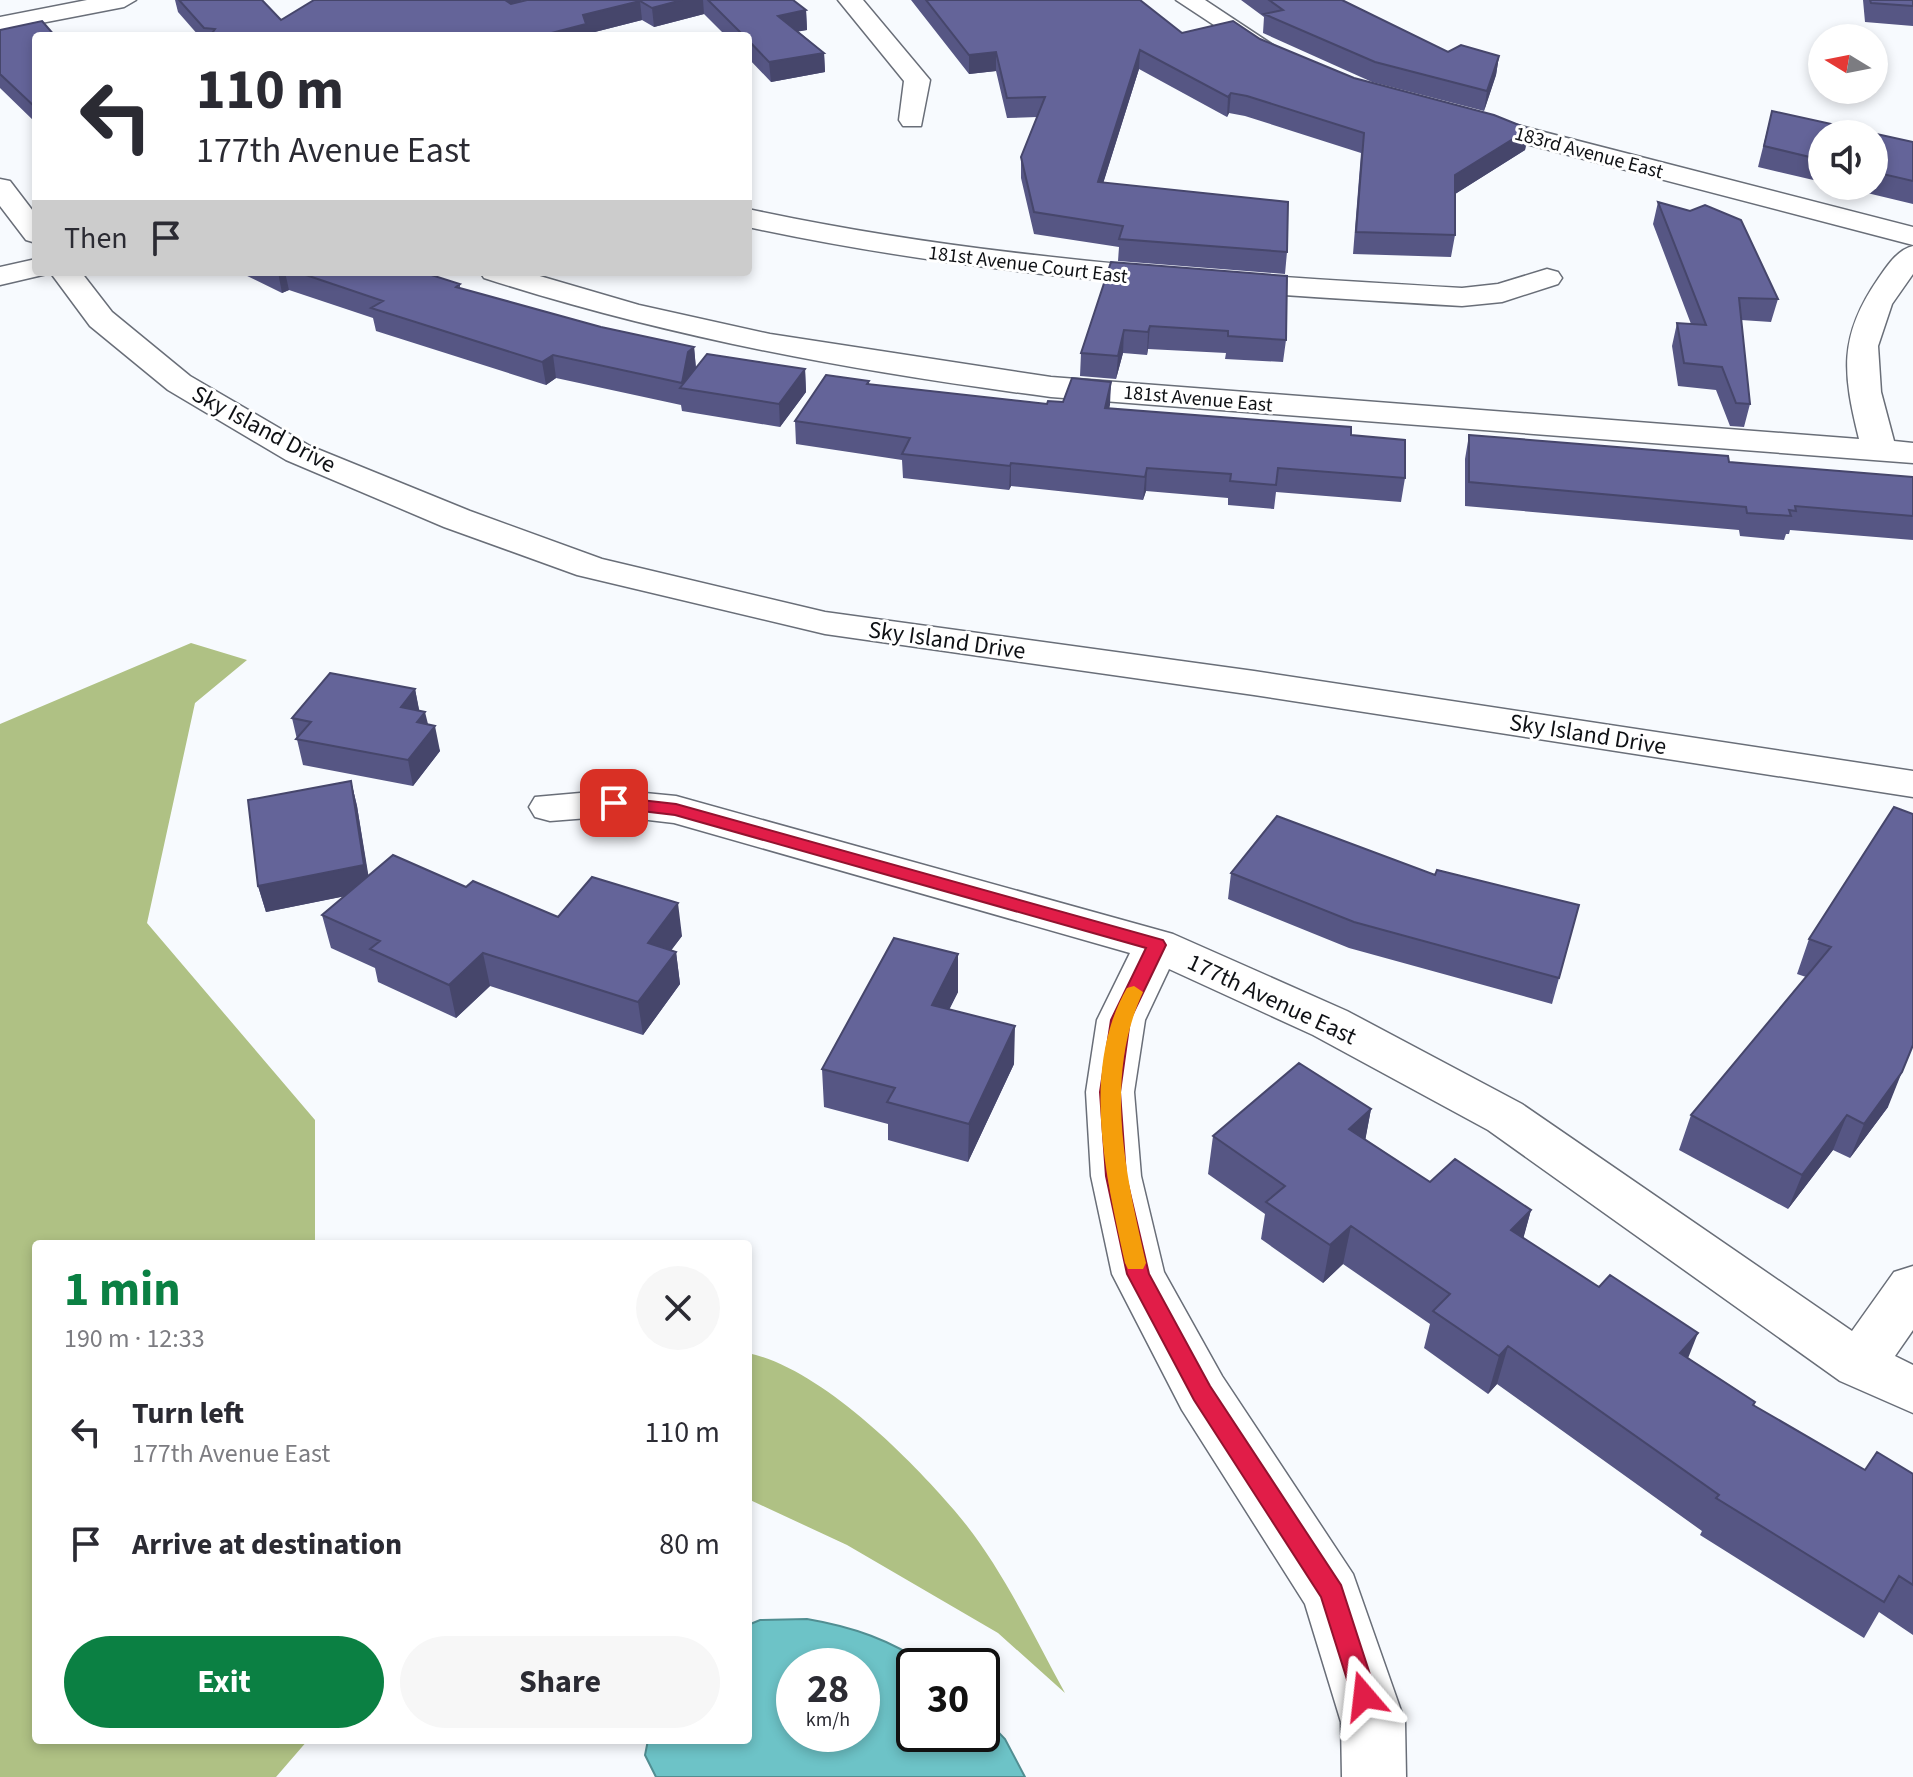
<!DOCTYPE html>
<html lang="en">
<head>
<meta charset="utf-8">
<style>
	:root { --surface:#fff; --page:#f7f7f7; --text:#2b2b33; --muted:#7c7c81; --accent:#0b8043 }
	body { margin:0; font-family:"Source Sans 3",sans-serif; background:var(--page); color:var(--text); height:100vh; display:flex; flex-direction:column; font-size:30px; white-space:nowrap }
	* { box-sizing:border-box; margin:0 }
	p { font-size:26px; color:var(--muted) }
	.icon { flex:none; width:44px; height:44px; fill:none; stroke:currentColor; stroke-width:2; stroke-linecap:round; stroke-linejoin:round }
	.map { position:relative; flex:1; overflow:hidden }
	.sheet { position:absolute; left:32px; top:1240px; width:720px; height:504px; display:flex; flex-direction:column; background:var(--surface); border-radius:8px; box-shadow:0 4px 12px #0003 }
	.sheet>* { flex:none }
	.top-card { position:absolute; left:32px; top:32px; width:720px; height:244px; border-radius:8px; box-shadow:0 4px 12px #0003; background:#fff; color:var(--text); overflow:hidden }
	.needle { width:52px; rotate:280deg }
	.buttons { position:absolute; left:1808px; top:24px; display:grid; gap:16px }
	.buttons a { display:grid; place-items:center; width:80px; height:80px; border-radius:50%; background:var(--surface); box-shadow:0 4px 12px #0003; font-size:40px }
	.speed { position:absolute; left:776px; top:1648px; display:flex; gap:16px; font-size:40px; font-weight:700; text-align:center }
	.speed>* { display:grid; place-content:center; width:104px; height:104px; border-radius:50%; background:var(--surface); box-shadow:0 4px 12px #0003; line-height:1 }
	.speed small { font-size:20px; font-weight:400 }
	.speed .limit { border:4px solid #111; border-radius:12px; background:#fff; color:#111 }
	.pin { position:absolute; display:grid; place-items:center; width:68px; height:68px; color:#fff; margin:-34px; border-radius:16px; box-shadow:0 4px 12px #0006 }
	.me { position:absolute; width:88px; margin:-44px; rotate:343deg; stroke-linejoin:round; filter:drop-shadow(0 0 6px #0008) }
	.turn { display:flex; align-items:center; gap:28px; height:168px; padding:0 32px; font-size:36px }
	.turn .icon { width:104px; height:104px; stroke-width:2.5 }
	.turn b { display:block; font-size:56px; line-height:68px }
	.then { display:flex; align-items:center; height:76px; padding:0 32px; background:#0003; gap:16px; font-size:30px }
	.round { display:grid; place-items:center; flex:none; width:84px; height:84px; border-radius:42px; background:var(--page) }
	.head { display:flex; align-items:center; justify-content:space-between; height:136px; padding:0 32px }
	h1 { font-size:48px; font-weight:700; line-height:60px; color:var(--accent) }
	.primary-button { display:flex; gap:16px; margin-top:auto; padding:16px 32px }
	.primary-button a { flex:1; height:92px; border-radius:48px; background:var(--accent); color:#fff; font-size:32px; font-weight:700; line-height:92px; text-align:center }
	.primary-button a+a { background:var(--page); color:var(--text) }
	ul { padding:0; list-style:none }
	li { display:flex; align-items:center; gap:24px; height:112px; padding:0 32px }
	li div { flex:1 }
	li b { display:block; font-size:30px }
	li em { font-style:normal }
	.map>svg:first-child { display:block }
	.forest { fill:#afc184 }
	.water { fill:#6dc3c7; stroke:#518e92; stroke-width:2; fill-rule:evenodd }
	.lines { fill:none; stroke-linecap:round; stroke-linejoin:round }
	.minor-casing { stroke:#696e78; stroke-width:3 }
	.minor { fill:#fff; fill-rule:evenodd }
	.wall { fill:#565684 }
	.shaded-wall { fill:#46466b }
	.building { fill:#646499; stroke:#46466b; stroke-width:2 }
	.route { fill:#e11d48; stroke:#92132f; stroke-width:2 }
	.slow { fill:#f59e0b }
	.labels { text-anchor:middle; stroke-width:6; stroke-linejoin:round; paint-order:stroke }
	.far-street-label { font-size:20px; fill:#0f1115; stroke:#fff }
	.street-label { font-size:24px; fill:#0f1115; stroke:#fff }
</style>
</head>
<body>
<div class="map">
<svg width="1913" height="1777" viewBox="0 0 1913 1777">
	<rect width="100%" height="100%" fill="#f7fafe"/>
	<path class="forest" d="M 191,643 L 247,660 L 195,703 L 147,923 L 315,1120 L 315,1244 L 36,1244 L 36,1740 L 308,1740 L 276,1777 L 0,1777 L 0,724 Z
		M 748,1353 C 819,1368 907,1455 954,1510 C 1000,1563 1031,1631 1065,1693 L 998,1633 L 847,1545 L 748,1499 Z"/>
	<path class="water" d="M 807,1619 C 854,1627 890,1640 929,1666 L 914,1666 L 914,1734 L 982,1734 L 982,1715 L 1005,1739 L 1025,1777 L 656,1777 L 645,1755 L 648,1740 L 748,1740 L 748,1625 L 760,1620 ZM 794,1666 L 862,1666 L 862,1734 L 794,1734 Z"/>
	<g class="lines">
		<g class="minor-casing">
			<path id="minor" d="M 87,0 L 136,0 L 124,7 L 0,31 L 0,17 Z
				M 838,0 L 863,0 L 930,80 L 921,126 L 903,126 L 899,120 L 904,81 Z
				M 1176,0 L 1205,0 L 1285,53 L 1273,60 L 1264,58 Z
				M 1470,113 L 1913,227 L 1913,245 L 1461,127 L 1457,121 L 1461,115 Z
				M 0,179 L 10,181 L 36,215 L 36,243 L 26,240 L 0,206 Z
				M 748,209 C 984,260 1222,274 1462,288 L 1498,284 L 1547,269 L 1558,272 L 1562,278 L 1558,284 L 1502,302 L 1462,306 C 1222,292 984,278 748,227 Z
				M 1913,246 L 1913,274 L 1892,304 L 1878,346 L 1881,392 L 1894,441 L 1913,443 L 1913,463 L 1051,397 C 858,372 670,338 484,278 L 480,272 L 526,272 L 639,305 L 770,334 L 1051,377 L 1859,439 C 1843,374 1838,337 1878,279 C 1887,266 1897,250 1913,246 Z
				M 36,259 L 36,272 L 48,272 L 47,274 L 0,285 L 0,267 Z
				M 50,272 L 81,272 L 112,312 L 190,376 L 310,446 L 470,511 L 602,559 L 825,612 L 1254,671 L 1913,771 L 1913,797 L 1254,695 L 825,634 L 577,575 L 444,527 L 286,460 L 168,390 L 90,326 Z
				M 614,790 L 676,796 L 1173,934 L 1347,1011 L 1522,1104 L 1852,1331 L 1894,1272 L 1913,1266 L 1913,1330 L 1895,1356 L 1913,1365 L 1913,1413 L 1840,1381 L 1488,1130 L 1313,1035 L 1169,969 L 1145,1020 L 1134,1092 L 1141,1176 L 1164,1272 L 1222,1376 L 1353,1574 L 1405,1722 L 1406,1777 L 1342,1777 L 1341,1722 L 1305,1604 L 1182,1410 L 1112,1274 L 1091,1176 L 1086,1092 L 1097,1020 L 1130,953 L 674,823 L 614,816 L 550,821 L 535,817 L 529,807 L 535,797 Z"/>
		</g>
		<use href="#minor" class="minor"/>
	</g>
	<path class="wall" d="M 175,0 L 262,0 L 281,20 L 527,0 L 793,0 L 806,10 L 807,30 L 798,31 L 824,53 L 825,72 L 771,82 L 748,58 L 748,36 L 726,36 L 704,14 L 654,27 L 642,20 L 587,34 L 587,36 L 199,36 L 178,12 Z
		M 911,0 L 1140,0 L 1182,33 L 1260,39 L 1354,78 L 1529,129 L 1525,150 L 1455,194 L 1455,235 L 1451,257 L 1353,254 L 1361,153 L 1245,116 L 1229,113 L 1227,117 L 1139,69 L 1103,183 L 1287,252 L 1285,274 L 1118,261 L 1119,247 L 1034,234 L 1021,178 L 1021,157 L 1037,117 L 1007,118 L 996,71 L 969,74 Z
		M 1241,0 L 1342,0 L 1448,52 L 1499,56 L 1496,75 L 1484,111 L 1372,82 L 1263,33 L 1264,17 Z
		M 1863,0 L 1913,0 L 1913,26 L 1865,22 Z
		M 0,30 L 36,36 L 36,123 L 0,88 Z
		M 1772,111 L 1913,142 L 1913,204 L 1838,186 L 1874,186 L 1874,134 L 1822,134 L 1822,182 L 1758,167 Z
		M 1658,202 L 1778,299 L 1771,322 L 1741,320 L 1750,404 L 1744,427 L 1730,426 L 1716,390 L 1678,386 L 1672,346 L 1677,323 L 1691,324 L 1653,224 Z
		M 1111,262 L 1286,340 L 1283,362 L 1225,359 L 1226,353 L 1148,349 L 1147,355 L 1123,353 L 1116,379 L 1080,376 L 1081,353 Z
		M 239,272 L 422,272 L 460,284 L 460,288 L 601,327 L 694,347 L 696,368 L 805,369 L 806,392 L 780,427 L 682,411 L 681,405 L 556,378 L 546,385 L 376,331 L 373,318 L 289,290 L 282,293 Z
		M 869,381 L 869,385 L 1047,404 L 1063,402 L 1111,382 L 1109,408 L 1351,435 L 1405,478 L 1401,502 L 1276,492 L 1274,509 L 1228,505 L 1228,498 L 1146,491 L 1143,500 L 1011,486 L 1009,490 L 903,478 L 902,460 L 796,444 L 795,421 Z
		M 1469,435 L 1729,462 L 1913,477 L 1913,540 L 1790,530 L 1789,534 L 1786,534 L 1784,540 L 1740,536 L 1739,530 L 1465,506 L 1465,459 Z
		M 415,689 L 419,711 L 428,725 L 440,751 L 413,786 L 303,765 L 292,718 Z
		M 351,781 L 357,806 L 368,876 L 466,887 L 558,917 L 682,936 L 671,950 L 676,952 L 680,984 L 643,1035 L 490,986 L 456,1018 L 378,982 L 375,968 L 331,948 L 322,915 L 345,896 L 266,912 L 258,886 Z
		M 1894,807 L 1888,1107 L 1850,1158 L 1833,1150 L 1788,1209 L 1679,1150 L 1691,1115 L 1806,977 L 1797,974 L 1809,939 Z
		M 1231,873 L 1435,875 L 1579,905 L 1552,1004 L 1349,948 L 1228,899 Z
		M 958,954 L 958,992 L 949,1010 L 1014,1064 L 968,1162 L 888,1140 L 888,1124 L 824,1107 L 822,1069 Z
		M 1371,1109 L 1365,1140 L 1430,1182 L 1531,1210 L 1523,1238 L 1688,1358 L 1755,1402 L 1754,1406 L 1865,1470 L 1913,1474 L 1913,1635 L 1879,1612 L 1864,1638 L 1700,1535 L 1702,1531 L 1497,1384 L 1488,1394 L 1424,1348 L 1430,1324 L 1343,1264 L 1323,1283 L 1261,1239 L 1265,1214 L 1208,1174 L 1213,1136 Z"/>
	<path class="shaded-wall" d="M 496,0 L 525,0 L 504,5 Z
		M 682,0 L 703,0 L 704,14 L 654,27 L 652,8 Z
		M 640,1 L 642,20 L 587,34 L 587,36 L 540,36 L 583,15 Z
		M 806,10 L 807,30 L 779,35 L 778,16 Z
		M 1140,50 L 1139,69 L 1097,203 L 1098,182 Z
		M 996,52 L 996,71 L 969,74 L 969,55 Z
		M 824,53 L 825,72 L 771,82 L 769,62 Z
		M 1499,56 L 1496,75 L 1484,111 L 1487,91 Z
		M 1231,93 L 1229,113 L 1227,117 L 1228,97 Z
		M 1529,129 L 1525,150 L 1452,196 L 1455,175 Z
		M 278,272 L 285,272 L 289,290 L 282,293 Z
		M 1150,326 L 1148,349 L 1147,355 L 1148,332 Z
		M 1124,330 L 1123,353 L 1116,379 L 1118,356 Z
		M 694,347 L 696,370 L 683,389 L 682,383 L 688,352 Z
		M 553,355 L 556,378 L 546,385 L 542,362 Z
		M 805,369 L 806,392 L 780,427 L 779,404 Z
		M 1111,382 L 1110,405 L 1104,431 L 1105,408 Z
		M 1011,463 L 1011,486 L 1009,490 L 1010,466 Z
		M 1147,468 L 1146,491 L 1143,500 L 1145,477 Z
		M 415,689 L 420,714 L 401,707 Z
		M 425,712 L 430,732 L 435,726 L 440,751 L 413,786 L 408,760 L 417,722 Z
		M 351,781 L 357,806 L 371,891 L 266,912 L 258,886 Z
		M 678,903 L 682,936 L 652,976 L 648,943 Z
		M 676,952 L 680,984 L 643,1035 L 638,1002 Z
		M 483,953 L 490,986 L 456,1018 L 449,985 Z
		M 958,954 L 958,992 L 932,1043 L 932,1005 Z
		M 1015,1026 L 1014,1064 L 968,1162 L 969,1124 Z
		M 1902,1072 L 1888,1107 L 1850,1158 L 1864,1124 Z
		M 1371,1109 L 1364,1147 L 1349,1129 Z
		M 1847,1115 L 1833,1150 L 1788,1209 L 1802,1175 Z
		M 1531,1210 L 1521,1247 L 1511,1230 Z
		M 1351,1226 L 1343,1264 L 1323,1283 L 1330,1245 Z
		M 1698,1333 L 1683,1371 L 1680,1353 Z
		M 1508,1346 L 1497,1384 L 1488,1394 L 1499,1356 Z"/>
	<path class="building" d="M 179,0 L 262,0 L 281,20 L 314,0 L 505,0 L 511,4 L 527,0 L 682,0 L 652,8 L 640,1 L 583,15 L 586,24 L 540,36 L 271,36 L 251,34 L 255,36 L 210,36 L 215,29 L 204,28 Z
		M 708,0 L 793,0 L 806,10 L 778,16 L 824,53 L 769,62 L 748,40 L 748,36 L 744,36 Z
		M 926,0 L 1140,0 L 1182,33 L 1233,21 L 1260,39 L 1354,78 L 1494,115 L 1529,129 L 1455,175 L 1455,235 L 1356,232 L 1364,133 L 1247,96 L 1231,93 L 1228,97 L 1140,50 L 1098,182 L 1288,202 L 1287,252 L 1119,239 L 1123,226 L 1034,212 L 1021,157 L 1045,97 L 1007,98 L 996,52 L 969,55 Z
		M 1269,0 L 1342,0 L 1448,52 L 1461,45 L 1499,56 L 1487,91 L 1375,62 L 1264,14 L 1283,10 Z
		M 1870,0 L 1913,0 L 1913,6 L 1871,3 Z
		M 42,21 L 55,36 L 36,36 L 36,108 L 0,74 L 0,30 Z
		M 1772,111 L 1913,142 L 1913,181 L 1874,172 L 1874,134 L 1822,134 L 1822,160 L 1764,146 Z
		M 1658,202 L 1690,211 L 1705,205 L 1741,220 L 1778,299 L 1739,298 L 1750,404 L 1736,403 L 1722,367 L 1684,363 L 1677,323 L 1706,325 Z
		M 1111,262 L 1287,276 L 1286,340 L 1228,336 L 1228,331 L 1150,326 L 1148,332 L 1124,330 L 1118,356 L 1081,353 Z
		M 297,272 L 422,272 L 460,284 L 456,287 L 601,327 L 694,347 L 688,352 L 682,383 L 553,355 L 542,362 L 371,308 L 383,301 Z
		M 707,354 L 805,369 L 779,404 L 680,388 Z
		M 826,375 L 869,381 L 867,384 L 1047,404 L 1048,401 L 1063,402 L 1072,378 L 1111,382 L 1105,408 L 1351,427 L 1351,435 L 1405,440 L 1405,478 L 1278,468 L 1276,485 L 1230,481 L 1231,474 L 1147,468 L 1145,477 L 1011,463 L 1010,466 L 902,454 L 910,438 L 795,421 Z
		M 1469,435 L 1728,456 L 1729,462 L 1913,477 L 1913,516 L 1795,506 L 1796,511 L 1789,510 L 1791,516 L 1747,513 L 1746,507 L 1469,482 Z
		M 330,673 L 415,689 L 401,707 L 425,712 L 417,722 L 435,726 L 408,760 L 296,739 L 311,722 L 292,718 Z
		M 351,781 L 364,865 L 258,886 L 248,800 Z
		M 1894,807 L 1913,814 L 1913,1045 L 1902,1072 L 1864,1124 L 1847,1115 L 1802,1175 L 1691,1115 L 1831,947 L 1809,939 Z
		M 1277,816 L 1435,875 L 1437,870 L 1579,905 L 1559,978 L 1354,922 L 1231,873 Z
		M 393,855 L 466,887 L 473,881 L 558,917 L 592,877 L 678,903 L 648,943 L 676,952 L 638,1002 L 483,953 L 449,985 L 370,949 L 380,941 L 322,915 Z
		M 894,938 L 958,954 L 932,1005 L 1015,1026 L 969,1124 L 887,1102 L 895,1088 L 822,1069 Z
		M 1299,1063 L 1371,1109 L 1349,1129 L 1430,1182 L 1455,1159 L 1531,1210 L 1511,1230 L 1599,1287 L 1610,1275 L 1698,1333 L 1680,1353 L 1755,1402 L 1753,1405 L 1865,1470 L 1877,1452 L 1913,1474 L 1913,1585 L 1899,1576 L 1884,1602 L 1716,1498 L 1719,1495 L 1508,1346 L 1499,1356 L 1433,1311 L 1450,1294 L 1351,1226 L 1330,1245 L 1266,1202 L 1285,1186 L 1213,1136 Z"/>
	<path class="route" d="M 614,797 L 676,804 L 1163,940 L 1166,945 L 1130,1020 L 1120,1092 L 1126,1176 L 1149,1274 L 1210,1386 L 1341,1585 L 1377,1696 L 1374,1705 L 1364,1708 L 1355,1705 L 1321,1597 L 1194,1400 L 1127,1274 L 1106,1176 L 1100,1092 L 1111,1020 L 1146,948 L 675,815 L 608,807 L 608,799 Z"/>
	<path class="slow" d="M 1134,986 L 1143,992 C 1103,1078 1126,1175 1146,1263 L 1143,1269 L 1128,1269 L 1125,1263 C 1106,1176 1080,1070 1127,988 Z"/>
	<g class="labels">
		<g class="far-street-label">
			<text transform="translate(1589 152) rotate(15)" y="7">183rd Avenue East</text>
			<text transform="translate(1028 264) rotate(7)" y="7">181st Avenue Court East</text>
			<text transform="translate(1198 398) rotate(5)" y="7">181st Avenue East</text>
		</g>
		<g class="street-label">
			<text transform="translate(264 429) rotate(28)" y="8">Sky Island Drive</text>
			<text transform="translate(947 640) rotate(8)" y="8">Sky Island Drive</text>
			<text transform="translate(1588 734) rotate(9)" y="8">Sky Island Drive</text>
			<text transform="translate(1272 999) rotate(25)" y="8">177th Avenue East</text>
		</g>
	</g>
</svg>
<div class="buttons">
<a><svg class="needle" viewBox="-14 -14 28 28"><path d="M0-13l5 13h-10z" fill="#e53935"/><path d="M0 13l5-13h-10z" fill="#7c7c81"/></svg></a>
<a><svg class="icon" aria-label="sound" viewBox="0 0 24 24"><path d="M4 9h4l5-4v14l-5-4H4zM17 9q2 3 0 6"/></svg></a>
</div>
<div class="speed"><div>28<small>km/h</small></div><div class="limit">30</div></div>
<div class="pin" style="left:614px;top:803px;background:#d93025"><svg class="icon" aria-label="arrive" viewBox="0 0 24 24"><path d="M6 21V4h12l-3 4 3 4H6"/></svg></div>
<svg class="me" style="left:1364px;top:1696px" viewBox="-20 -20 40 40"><path d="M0-17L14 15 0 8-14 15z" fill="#e11d48" stroke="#fff" stroke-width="4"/></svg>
<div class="top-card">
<div class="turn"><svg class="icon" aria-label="left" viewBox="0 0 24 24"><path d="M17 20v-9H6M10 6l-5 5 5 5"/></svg><div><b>110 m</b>177th Avenue East</div></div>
<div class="then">Then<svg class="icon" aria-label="arrive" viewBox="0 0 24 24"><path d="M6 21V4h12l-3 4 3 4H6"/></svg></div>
</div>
<section class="sheet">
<div class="head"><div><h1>1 min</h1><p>190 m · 12:33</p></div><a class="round"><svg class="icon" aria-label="close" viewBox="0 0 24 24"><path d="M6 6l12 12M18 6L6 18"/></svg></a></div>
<ul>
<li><svg class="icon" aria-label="left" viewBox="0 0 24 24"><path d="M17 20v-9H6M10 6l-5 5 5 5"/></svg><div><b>Turn left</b><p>177th Avenue East</p></div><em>110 m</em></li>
<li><svg class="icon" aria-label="arrive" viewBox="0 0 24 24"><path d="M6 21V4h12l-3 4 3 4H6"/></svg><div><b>Arrive at destination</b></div><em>80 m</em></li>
</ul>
<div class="primary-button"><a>Exit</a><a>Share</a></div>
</section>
</div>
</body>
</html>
